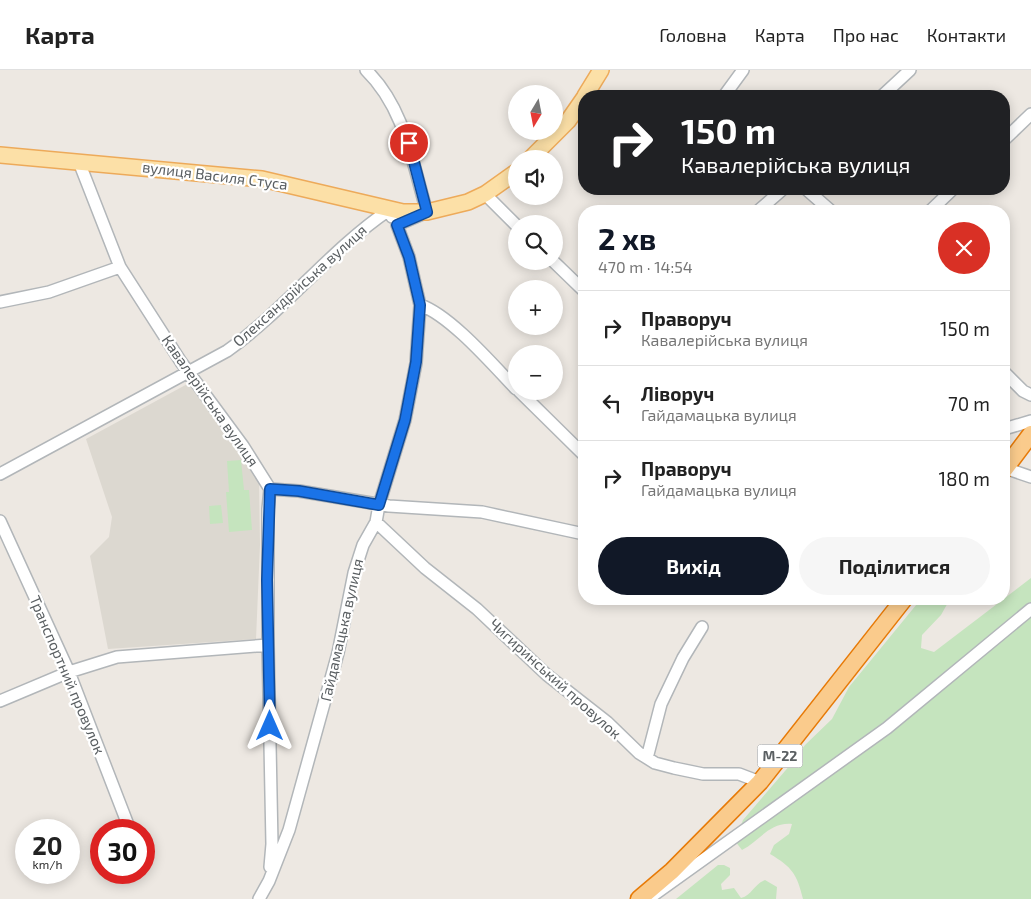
<!DOCTYPE html>
<html lang="uk">
<head>
<meta charset="utf-8">
<style>
	:root { --surface:#fff; --page:#f6f6f6; --text:#222; --muted:#767676; --line:#e0e0e0; --accent:#111827 }
	body { margin:0; font-family:"Exo 2",sans-serif; background:var(--page); color:var(--text); height:100vh; display:flex; flex-direction:column; font-size:19px; white-space:nowrap }
	* { box-sizing:border-box; margin:0 }
	p { font-size:16px; color:var(--muted) }
	.icon { flex:none; width:28px; height:28px; fill:none; stroke:currentColor; stroke-width:2; stroke-linecap:round; stroke-linejoin:round }
	.map { position:relative; flex:1; overflow:hidden }
	.drawer { position:absolute; left:578px; top:135px; width:432px; height:400px; display:flex; flex-direction:column; background:var(--surface); border-radius:20px; box-shadow:0 2px 12px #0003 }
	.drawer>* { flex:none }
	.banner { position:absolute; left:578px; top:20px; width:432px; height:105px; border-radius:20px; box-shadow:0 2px 12px #0003; background:#202124; color:#fff; overflow:hidden }
	.needle { width:32px; rotate:190deg }
	.tools { position:absolute; left:508px; top:15px; display:grid; gap:10px }
	.tools a { display:grid; place-items:center; width:55px; height:55px; border-radius:50%; background:var(--surface); box-shadow:0 2px 12px #0003; font-size:25px }
	.speed { position:absolute; left:15px; top:749px; display:flex; gap:10px; font-size:25px; font-weight:700; text-align:center }
	.speed>* { display:grid; place-content:center; width:65px; height:65px; border-radius:50%; background:var(--surface); box-shadow:0 2px 12px #0003; line-height:1 }
	.speed small { font-size:12px; font-weight:400 }
	.speed .limit { border:8px solid #d22; background:#fff; color:#111 }
	.pin { position:absolute; display:grid; place-items:center; width:42px; height:42px; color:#fff; margin:-21px; border:2px solid #fff; border-radius:50%; box-shadow:0 1px 5px #0007 }
	.me { position:absolute; width:55px; margin:-28px; rotate:0deg; stroke-linejoin:round; filter:drop-shadow(0 0 4px #0008) }
	.turn { display:flex; align-items:center; gap:18px; height:105px; padding:0 20px; font-size:22px }
	.turn .icon { width:65px; height:65px; stroke-width:2.5 }
	.turn b { display:block; font-size:35px; line-height:42px }
	.round { display:grid; place-items:center; flex:none; width:52px; height:52px; border-radius:26px; background:var(--page) }
	.head { display:flex; align-items:center; justify-content:space-between; height:85px; padding:0 20px }
	h1 { font-size:30px; font-weight:700; line-height:38px; color:var(--accent) }
	.cta { display:flex; gap:10px; margin-top:auto; padding:10px 20px }
	.cta a { flex:1; height:58px; border-radius:30px; background:var(--accent); color:#fff; font-size:20px; font-weight:700; line-height:58px; text-align:center }
	.cta a+a { background:var(--page); color:var(--text) }
	ul { padding:0; list-style:none }
	li { display:flex; align-items:center; gap:15px; height:75px; padding:0 20px; border-top:1px solid var(--line) }
	li div { flex:1 }
	li b { display:block; font-size:19px }
	li em { font-style:normal }
	header { display:flex; align-items:center; gap:30px; box-sizing:border-box; height:70px; padding:0 25px; background:var(--surface); border-bottom:1px solid var(--line) }
	header strong { font-size:24px }
	nav { display:flex; gap:28px; margin-inline-start:auto; font-size:18px }
	.map>svg:first-child { display:block }
	.education { fill:#dcd8d0 }
	.green { fill:#c5e4be }
	.lines { fill:none; stroke-linecap:round; stroke-linejoin:round }
	.minor-casing { stroke:#b2b6b9; stroke-width:14 }
	.major-casing { stroke:#edaa5a; stroke-width:18 }
	.highway-casing { stroke:#e77a07; stroke-width:19 }
	.minor { stroke:#fff; stroke-width:11 }
	.major { stroke:#fce0a7; stroke-width:15 }
	.highway { stroke:#facb8c; stroke-width:16 }
	.route-casing { stroke:#114b97; stroke-width:12 }
	.route { stroke:#1a73e8; stroke-width:9 }
	.labels { text-anchor:middle; stroke-width:4.5; stroke-linejoin:round; paint-order:stroke }
	.shield { fill:#fff; stroke:#8c8f91; stroke-width:1 }
	.shield-label { font-size:14px; font-weight:bold; fill:#5a5f62 }
	.street-label { font-size:15px; fill:#5a5f62; stroke:#fff }
</style>
</head>
<body>
<header>
<strong>Карта</strong>
<nav><a>Головна</a><a>Карта</a><a>Про нас</a><a>Контакти</a></nav>
</header>
<div class="map">
<svg width="1031" height="829" viewBox="0 0 1031 829">
	<rect width="100%" height="100%" fill="#ede8e2"/>
	<path class="education" d="M 191,312 L 259,409 L 260,475 L 256,569 L 108,579 L 90,486 L 109,467 L 112,447 L 86,369 Z"/>
	<path class="green" d="M 241,390 L 244,420 L 249,420 L 252,460 L 229,462 L 226,422 L 229,422 L 227,391 Z
		M 221,435 L 223,453 L 210,454 L 209,436 Z
		M 1031,508 L 1031,829 L 803,829 C 797,804 792,797 770,784 L 774,775 L 789,764 L 792,754 C 769,752 760,771 742,780 L 735,771 L 743,750 L 791,694 L 805,675 L 832,649 L 849,617 L 921,529 L 950,529 L 941,545 L 922,565 L 921,578 L 934,582 Z
		M 718,795 L 724,795 L 730,798 L 730,805 L 721,814 L 722,820 L 734,818 L 741,828 C 752,825 754,814 765,810 L 777,817 L 776,829 L 676,829 Z"/>
	<g class="lines">
		<g class="minor-casing">
			<path id="minor" d="M 724,26 L 743,0
				M 882,26 L 910,0
				M 1004,70 L 1031,44
				M 79,92 L 120,197 L 181,292 L 243,376 L 270,419 L 299,421 L 389,436 L 482,442 L 584,464
				M 806,119 L 831,141
				M 485,124 L 516,155
				M 758,141 L 783,119
				M 930,141 L 953,119
				M 553,191 L 584,221
				M 0,232 L 49,222 L 120,197
				M 420,235 C 450,245 493,295 516,319
				M 1004,302 L 1023,321 L 1031,325
				M 519,321 L 584,385
				M 1004,359 L 1031,351
				M 1005,398 L 1031,407
				M 0,404 L 227,281 C 286,239 329,181 389,140 L 392,147
				M 270,419 L 268,439 L 268,575 L 272,774 L 270,797
				M 0,451 L 69,602 L 130,760
				M 376,452 L 425,498 L 477,539 L 547,605 L 607,652 L 639,683 L 655,693 L 674,698 L 703,704 L 739,704 L 760,712
				M 0,631 L 69,602 L 117,587 L 268,575
				M 647,688 L 661,634 L 683,588 L 702,557
				M 259,829 L 269,811 L 289,760 L 338,583 L 354,503 L 363,475 L 376,452 L 379,435 L 405,350 L 416,293 L 420,235 L 409,187 L 397,155 L 427,142 C 412,92 405,38 366,0
				M 648,829 L 887,658 L 1031,539"/>
		</g>
		<g class="major-casing">
			<path id="major" d="M 585,26 L 601,0
				M 0,85 L 262,109 L 403,142 L 427,142 L 468,132 L 485,124 L 516,102
				M 530,89 L 568,51 L 584,28"/>
		</g>
		<g class="highway-casing">
			<path id="highway" d="M 1004,400 L 1031,364
				M 639,829 L 672,801 L 760,712 L 904,529"/>
		</g>
		<use href="#minor" class="minor"/>
		<use href="#major" class="major"/>
		<use href="#highway" class="highway"/>
	</g>
	<g class="lines">
		<g class="route-casing">
			<path id="route" d="M 270,656 L 267,510 L 270,419 L 299,421 L 379,435 L 405,350 L 416,292 L 420,235 L 409,187 L 397,155 L 427,142 L 409,73"/>
		</g>
		<use href="#route" class="route"/>
	</g>
	<g class="labels">
		<rect class="shield" x="757.5" y="674.5" width="45" height="23" rx="4"/>
		<g class="shield-label">
			<text x="780" y="691">М-22</text>
		</g>
		<g class="street-label">
			<text transform="translate(215 106) rotate(7)" y="5">вулиця Василя Стуса</text>
			<text transform="translate(300 216) rotate(-42)" y="5">Олександрійська вулиця</text>
			<text transform="translate(210 331) rotate(55)" y="5">Кавалерійська вулиця</text>
			<text transform="translate(342 560) rotate(-77)" y="5">Гайдамацька вулиця</text>
			<text transform="translate(67 605) rotate(67)" y="5">Транспортний провулок</text>
			<text transform="translate(555 609) rotate(42)" y="5">Чигиринський провулок</text>
		</g>
	</g>
</svg>
<div class="tools">
<a><svg class="needle" viewBox="-14 -14 28 28"><path d="M0-13l5 13h-10z" fill="#e53935"/><path d="M0 13l5-13h-10z" fill="#767676"/></svg></a>
<a><svg class="icon" aria-label="sound" viewBox="0 0 24 24"><path d="M4 9h4l5-4v14l-5-4H4zM17 9q2 3 0 6"/></svg></a>
<a><svg class="icon" aria-label="search" viewBox="0 0 24 24"><circle cx="10" cy="10" r="6"/><path d="M15 15l6 6"/></svg></a>
<a>+</a>
<a>−</a>
</div>
<div class="speed"><div>20<small>km/h</small></div><div class="limit">30</div></div>
<div class="pin" style="left:409px;top:73px;background:#d93025"><svg class="icon" aria-label="arrive" viewBox="0 0 24 24"><path d="M6 21V4h12l-3 4 3 4H6"/></svg></div>
<svg class="me" style="left:270px;top:656px" viewBox="-20 -20 40 40"><path d="M0-17L14 15 0 8-14 15z" fill="#1a73e8" stroke="#fff" stroke-width="4"/></svg>
<div class="banner">
<div class="turn"><svg class="icon" aria-label="right" viewBox="0 0 24 24"><path d="M7 20v-9h11M14 6l5 5-5 5"/></svg><div><b>150 m</b>Кавалерійська вулиця</div></div>
</div>
<section class="drawer">
<div class="head"><div><h1>2 хв</h1><p>470 m · 14:54</p></div><a class="round" style="background:#d93025;color:#fff"><svg class="icon" aria-label="close" viewBox="0 0 24 24"><path d="M6 6l12 12M18 6L6 18"/></svg></a></div>
<ul>
<li><svg class="icon" aria-label="right" viewBox="0 0 24 24"><path d="M7 20v-9h11M14 6l5 5-5 5"/></svg><div><b>Праворуч</b><p>Кавалерійська вулиця</p></div><em>150 m</em></li>
<li><svg class="icon" aria-label="left" viewBox="0 0 24 24"><path d="M17 20v-9H6M10 6l-5 5 5 5"/></svg><div><b>Ліворуч</b><p>Гайдамацька вулиця</p></div><em>70 m</em></li>
<li><svg class="icon" aria-label="right" viewBox="0 0 24 24"><path d="M7 20v-9h11M14 6l5 5-5 5"/></svg><div><b>Праворуч</b><p>Гайдамацька вулиця</p></div><em>180 m</em></li>
</ul>
<div class="cta"><a>Вихід</a><a>Поділитися</a></div>
</section>
</div>
</body>
</html>
